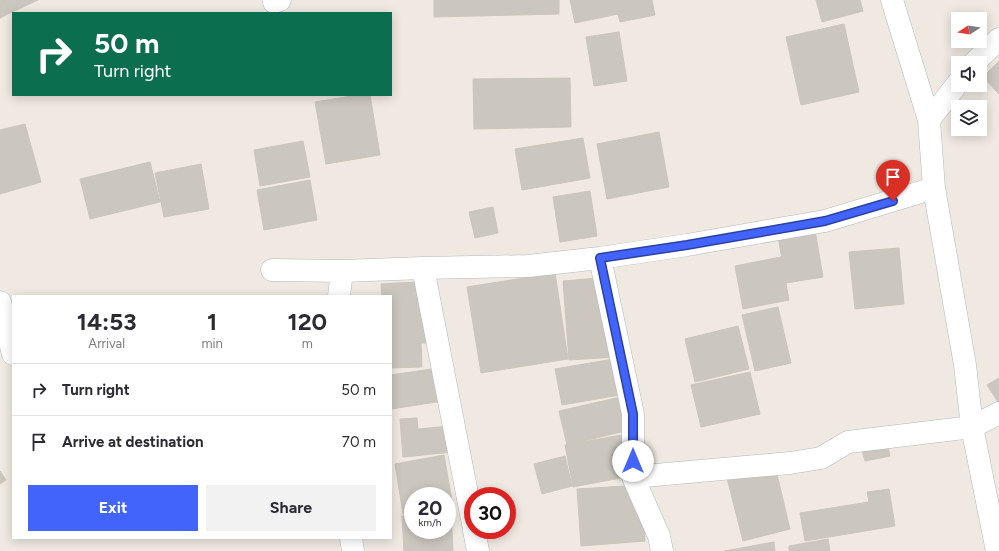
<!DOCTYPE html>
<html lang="en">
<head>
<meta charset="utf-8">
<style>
	:root { --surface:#fff; --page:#f2f2f3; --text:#2b2b33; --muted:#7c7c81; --line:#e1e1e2; --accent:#4264fb }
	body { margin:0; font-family:Figtree,sans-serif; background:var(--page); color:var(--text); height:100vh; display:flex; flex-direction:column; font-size:15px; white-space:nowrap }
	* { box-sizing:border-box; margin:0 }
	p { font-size:13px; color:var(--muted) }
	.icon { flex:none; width:22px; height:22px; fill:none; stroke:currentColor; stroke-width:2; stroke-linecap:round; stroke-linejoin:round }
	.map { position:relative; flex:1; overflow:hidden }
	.sheet { position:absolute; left:12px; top:295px; width:380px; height:244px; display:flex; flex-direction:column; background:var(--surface); border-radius:0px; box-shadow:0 2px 10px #0003 }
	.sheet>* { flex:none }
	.hud { position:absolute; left:12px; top:12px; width:380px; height:84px; border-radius:0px; box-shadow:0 2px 10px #0003; background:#0b6e4f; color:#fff; overflow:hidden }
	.needle { width:26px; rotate:258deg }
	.tools { position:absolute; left:951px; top:12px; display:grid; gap:8px }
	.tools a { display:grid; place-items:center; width:36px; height:36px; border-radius:0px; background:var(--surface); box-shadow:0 2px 10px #0003; font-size:20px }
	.speed { position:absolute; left:404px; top:487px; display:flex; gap:8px; font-size:20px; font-weight:700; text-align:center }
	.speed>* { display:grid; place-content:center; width:52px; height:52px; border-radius:50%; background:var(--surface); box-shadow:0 2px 10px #0003; line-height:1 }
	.speed small { font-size:10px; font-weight:400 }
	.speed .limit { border:6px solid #d22; background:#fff; color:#111 }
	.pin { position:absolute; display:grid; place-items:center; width:34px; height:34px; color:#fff; margin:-41px -17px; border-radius:50% 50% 50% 0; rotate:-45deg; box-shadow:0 0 4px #0007 }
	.pin .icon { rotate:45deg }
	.me { position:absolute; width:44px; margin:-22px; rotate:0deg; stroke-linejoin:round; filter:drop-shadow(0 0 3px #0008) }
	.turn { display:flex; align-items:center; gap:14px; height:84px; padding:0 16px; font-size:18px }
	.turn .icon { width:52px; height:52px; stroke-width:2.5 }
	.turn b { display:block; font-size:28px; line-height:34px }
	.eta { display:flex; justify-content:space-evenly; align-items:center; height:68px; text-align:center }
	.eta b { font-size:24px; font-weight:700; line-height:28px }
	.primary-button { display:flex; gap:8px; margin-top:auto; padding:8px 16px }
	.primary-button a { flex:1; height:46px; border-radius:0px; background:var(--accent); color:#fff; font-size:16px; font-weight:700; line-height:46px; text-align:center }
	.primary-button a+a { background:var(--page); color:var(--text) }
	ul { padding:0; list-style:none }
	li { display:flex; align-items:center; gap:12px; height:52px; padding:0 16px; border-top:1px solid var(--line) }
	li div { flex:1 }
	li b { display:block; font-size:15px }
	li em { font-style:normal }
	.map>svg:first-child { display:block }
	.building { fill:#cbc7bf; stroke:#cbc5ba }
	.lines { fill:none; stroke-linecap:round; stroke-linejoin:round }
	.street-casing { stroke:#b4b7c1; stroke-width:23 }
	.street { stroke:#fff; stroke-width:22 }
	.route-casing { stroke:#2b41a3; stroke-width:10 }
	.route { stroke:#4264fb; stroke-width:7 }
</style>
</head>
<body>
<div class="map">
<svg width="999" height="551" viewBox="0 0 999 551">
	<rect width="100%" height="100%" fill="#efe9e1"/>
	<path class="building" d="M 0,0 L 3,0 L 10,13 L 0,18 Z
		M 3,0 L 38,0 L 10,13 Z
		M 434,0 L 559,0 L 559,14 L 434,17 Z
		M 570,0 L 652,0 L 655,15 L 620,22 L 618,14 L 575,23 Z
		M 816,0 L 860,0 L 863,11 L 822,22 Z
		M 844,24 L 859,92 L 801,105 L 786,37 Z
		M 619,32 L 627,81 L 594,86 L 586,37 Z
		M 999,61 L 999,94 L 983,77 Z
		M 570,78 L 571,127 L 474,129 L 473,79 Z
		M 358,95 L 370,95 L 380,155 L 326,164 L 315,102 Z
		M 25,124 L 41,182 L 0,194 L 0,130 Z
		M 659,132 L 669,187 L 607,199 L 597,144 Z
		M 583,138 L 590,178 L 522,190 L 515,149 Z
		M 303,141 L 310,177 L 260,186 L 254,150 Z
		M 150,162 L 160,202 L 90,219 L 80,179 Z
		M 201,164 L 209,209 L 164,217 L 155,173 Z
		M 310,180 L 317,220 L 264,230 L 257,190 Z
		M 590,191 L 597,236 L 560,242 L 553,197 Z
		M 493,207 L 498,233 L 475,238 L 469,212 Z
		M 815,230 L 823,277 L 786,283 L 778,236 Z
		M 899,248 L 904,304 L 855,309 L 849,252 Z
		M 781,257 L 789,300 L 743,309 L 735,266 Z
		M 555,273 L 568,359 L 481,373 L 467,287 Z
		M 611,277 L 616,357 L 569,360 L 563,281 Z
		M 434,281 L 437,343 L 421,343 L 422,367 L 391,368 L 391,296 L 382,296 L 381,284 Z
		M 778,307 L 791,363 L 755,371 L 742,315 Z
		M 738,326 L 749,369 L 695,382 L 685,339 Z
		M 631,356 L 637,392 L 562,405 L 555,369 Z
		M 438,368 L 443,401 L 391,409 L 391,375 Z
		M 750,372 L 760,414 L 701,427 L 691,385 Z
		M 999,378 L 999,401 L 998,402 L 987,385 Z
		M 634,394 L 642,427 L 567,445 L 559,411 Z
		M 417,418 L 418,429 L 451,426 L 453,452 L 403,457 L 400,419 Z
		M 639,432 L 647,473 L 573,487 L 565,445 Z
		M 886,438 L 890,456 L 865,461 L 860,444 Z
		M 444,455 L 453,506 L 447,507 L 447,496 L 413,496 L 413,512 L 403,514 L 395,464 Z
		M 565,456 L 572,486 L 542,494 L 534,464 Z
		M 775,466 L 790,529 L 743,541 L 727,478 Z
		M 0,471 L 6,480 L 0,484 Z
		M 641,485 L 645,541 L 581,546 L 577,489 Z
		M 889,489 L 895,526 L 805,541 L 800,513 L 869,502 L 867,492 Z
		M 451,513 L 453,551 L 404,551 L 402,516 L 413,515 L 413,530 L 447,530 L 447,514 Z
		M 828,539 L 830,551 L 789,551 L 789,546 Z
		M 774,542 L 775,551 L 725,551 Z"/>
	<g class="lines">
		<g class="street-casing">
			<path id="street" d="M 892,0 L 929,120 L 934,188 L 965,365 L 972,427 L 997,551
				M 274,2 L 280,0
				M 974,63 L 999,39
				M 929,120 L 958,83
				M 600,258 L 633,414 L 633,477 L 659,536 L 662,551
				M 423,268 L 473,524
				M 272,270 L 342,271 L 423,268 L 528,266 L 600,258 L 687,245 L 825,221 L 934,188
				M 339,296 L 342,271
				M 0,302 L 13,354
				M 633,477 L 790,463 L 821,458 L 848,442 L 972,427 L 999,413
				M 474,530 L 478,551
				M 351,538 L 353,551"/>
		</g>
		<use href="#street" class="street"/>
	</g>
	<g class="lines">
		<g class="route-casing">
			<path id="route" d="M 633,461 L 633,414 L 600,258 L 687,245 L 825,221 L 893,201"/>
		</g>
		<use href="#route" class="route"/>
	</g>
</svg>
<div class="tools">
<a><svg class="needle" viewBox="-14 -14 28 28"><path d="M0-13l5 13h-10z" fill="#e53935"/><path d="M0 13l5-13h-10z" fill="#7c7c81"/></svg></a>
<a><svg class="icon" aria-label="sound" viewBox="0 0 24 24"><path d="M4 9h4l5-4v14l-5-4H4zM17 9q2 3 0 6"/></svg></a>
<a><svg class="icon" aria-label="layers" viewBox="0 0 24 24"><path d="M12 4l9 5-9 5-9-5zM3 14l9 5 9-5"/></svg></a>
</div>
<div class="speed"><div>20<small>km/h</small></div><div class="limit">30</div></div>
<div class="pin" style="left:893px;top:201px;background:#d93025"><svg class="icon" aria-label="arrive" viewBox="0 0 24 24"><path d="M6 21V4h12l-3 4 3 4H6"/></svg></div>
<svg class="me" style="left:633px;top:461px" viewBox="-20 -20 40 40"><circle r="19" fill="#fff"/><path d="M0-13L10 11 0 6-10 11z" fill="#4264fb"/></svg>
<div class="hud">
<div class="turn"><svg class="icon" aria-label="right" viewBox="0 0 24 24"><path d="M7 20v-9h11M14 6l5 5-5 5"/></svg><div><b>50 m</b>Turn right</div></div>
</div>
<section class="sheet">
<div class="eta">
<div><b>14:53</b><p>Arrival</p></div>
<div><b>1</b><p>min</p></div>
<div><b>120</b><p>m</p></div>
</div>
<ul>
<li><svg class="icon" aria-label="right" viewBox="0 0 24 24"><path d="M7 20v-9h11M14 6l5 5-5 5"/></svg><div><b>Turn right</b></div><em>50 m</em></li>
<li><svg class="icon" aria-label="arrive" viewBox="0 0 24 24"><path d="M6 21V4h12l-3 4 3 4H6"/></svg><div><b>Arrive at destination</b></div><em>70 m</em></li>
</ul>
<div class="primary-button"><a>Exit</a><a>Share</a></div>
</section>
</div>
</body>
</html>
